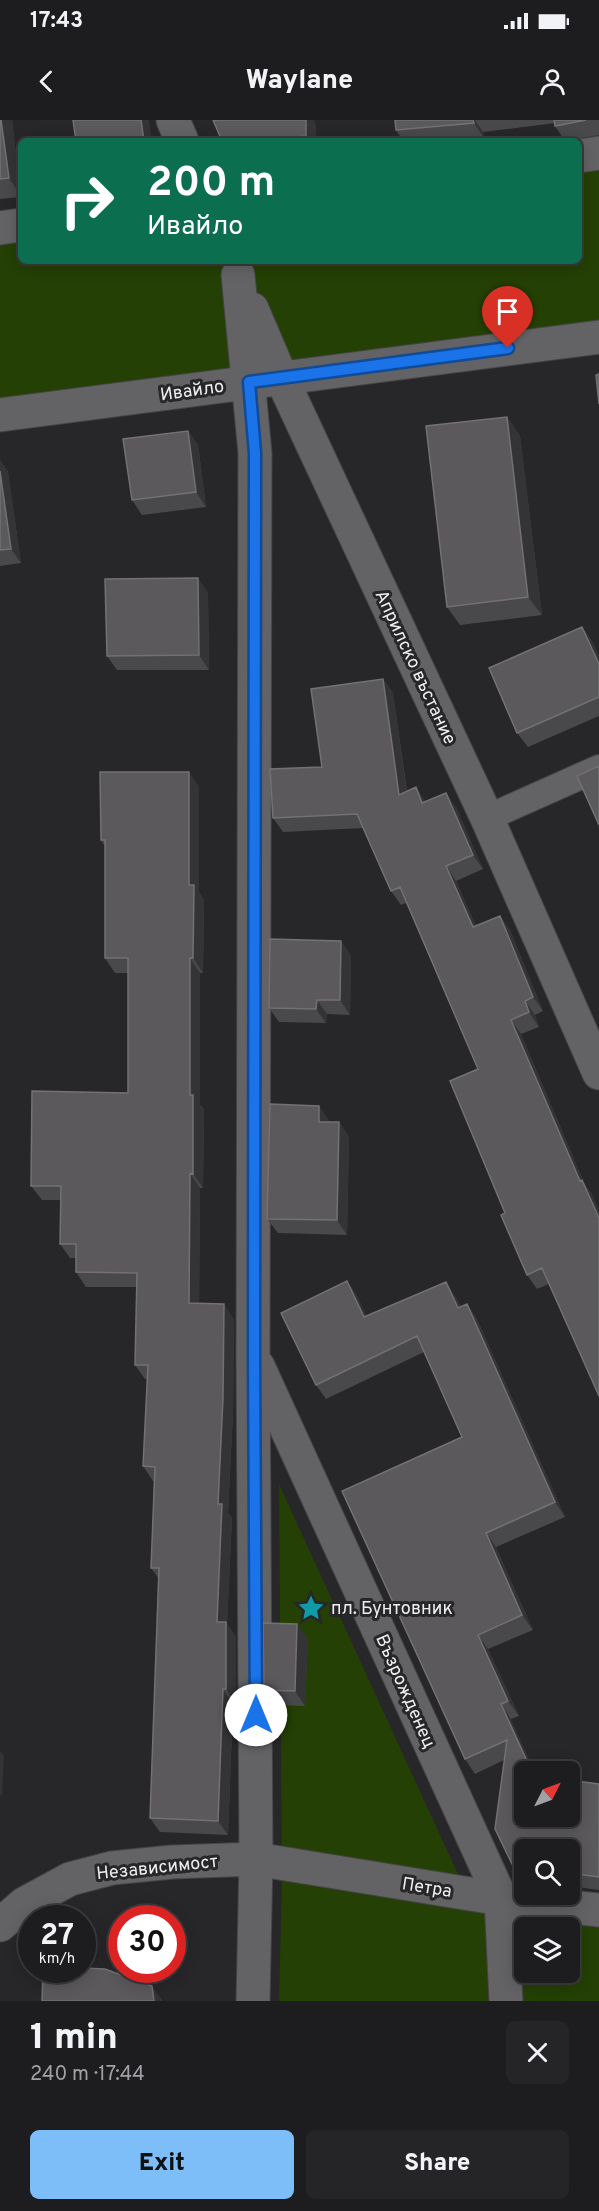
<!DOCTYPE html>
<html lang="en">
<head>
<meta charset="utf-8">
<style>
	:root { --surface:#1d1c1f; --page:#252528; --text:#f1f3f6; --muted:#a0a1a4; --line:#3b3a3d; --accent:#7dbef9 }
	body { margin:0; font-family:Overpass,sans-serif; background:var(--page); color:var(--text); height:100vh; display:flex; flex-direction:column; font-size:22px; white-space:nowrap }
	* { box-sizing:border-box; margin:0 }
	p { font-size:20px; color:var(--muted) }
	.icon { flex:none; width:33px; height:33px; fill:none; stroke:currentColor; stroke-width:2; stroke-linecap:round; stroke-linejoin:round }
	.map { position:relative; height:1881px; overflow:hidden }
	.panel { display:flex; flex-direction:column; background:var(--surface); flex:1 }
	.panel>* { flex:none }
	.top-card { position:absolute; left:18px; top:18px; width:564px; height:126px; border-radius:9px; box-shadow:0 3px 15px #0003,0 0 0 2px var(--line); background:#0b6e4f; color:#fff; overflow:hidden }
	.needle { width:39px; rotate:48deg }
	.fabs { position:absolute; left:514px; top:1641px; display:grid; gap:12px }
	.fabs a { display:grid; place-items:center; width:66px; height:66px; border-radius:9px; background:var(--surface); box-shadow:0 3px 15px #0003,0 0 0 2px var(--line); font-size:30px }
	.speed { position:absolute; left:18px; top:1785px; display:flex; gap:12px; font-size:30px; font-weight:700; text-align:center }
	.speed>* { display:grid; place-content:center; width:78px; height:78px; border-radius:50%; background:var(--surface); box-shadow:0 3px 15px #0003,0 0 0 2px var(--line); line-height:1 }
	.speed small { font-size:15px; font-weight:400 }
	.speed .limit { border:9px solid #d22; background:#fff; color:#111 }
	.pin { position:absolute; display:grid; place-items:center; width:51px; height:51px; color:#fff; margin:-62px -26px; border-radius:50% 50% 50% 0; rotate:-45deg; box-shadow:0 0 6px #0007 }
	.pin .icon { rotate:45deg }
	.me { position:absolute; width:66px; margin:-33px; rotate:0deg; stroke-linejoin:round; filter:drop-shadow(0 0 4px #0008) }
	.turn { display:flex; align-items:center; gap:21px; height:126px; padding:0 30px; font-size:27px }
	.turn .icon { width:78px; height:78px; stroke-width:2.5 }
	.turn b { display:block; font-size:42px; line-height:51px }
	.round { display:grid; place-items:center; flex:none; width:63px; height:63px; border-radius:9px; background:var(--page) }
	.summary { display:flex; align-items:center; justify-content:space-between; height:102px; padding:0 30px }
	h1 { font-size:36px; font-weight:800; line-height:45px }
	.cta { display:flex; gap:12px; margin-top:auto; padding:12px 30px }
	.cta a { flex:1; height:69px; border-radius:9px; background:var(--accent); color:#111; font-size:24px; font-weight:800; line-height:69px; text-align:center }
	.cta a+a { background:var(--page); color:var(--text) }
	.status { display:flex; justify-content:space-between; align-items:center; height:42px; padding:0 30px; background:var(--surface); direction:ltr }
	.status svg { height:16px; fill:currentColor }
	header { display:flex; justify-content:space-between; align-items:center; height:78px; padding:0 30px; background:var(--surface); font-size:27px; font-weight:800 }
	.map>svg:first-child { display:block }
	.green { fill:#244004; fill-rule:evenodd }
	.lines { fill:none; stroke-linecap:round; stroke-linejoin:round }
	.service-casing { stroke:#454547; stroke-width:28 }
	.minor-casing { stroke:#454547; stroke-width:35 }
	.service { stroke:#636265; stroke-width:26 }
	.minor { stroke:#636265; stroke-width:33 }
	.wall { fill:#49484a }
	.shaded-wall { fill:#343336 }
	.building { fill:#5b595c; stroke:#727173; stroke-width:1.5 }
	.route-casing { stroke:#114b97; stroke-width:15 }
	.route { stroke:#1a73e8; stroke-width:10 }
	.labels { text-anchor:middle; stroke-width:6; stroke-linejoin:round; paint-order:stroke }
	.street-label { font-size:18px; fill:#eeeeef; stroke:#272629 }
	.poi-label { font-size:18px; fill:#eeeeef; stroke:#272629; text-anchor:start }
</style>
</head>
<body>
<div class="status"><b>17:43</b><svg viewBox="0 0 49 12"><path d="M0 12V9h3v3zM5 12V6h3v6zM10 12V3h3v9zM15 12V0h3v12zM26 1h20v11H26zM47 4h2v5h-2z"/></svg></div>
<header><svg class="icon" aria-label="back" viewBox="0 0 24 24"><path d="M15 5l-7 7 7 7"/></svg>Waylane<svg class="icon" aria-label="person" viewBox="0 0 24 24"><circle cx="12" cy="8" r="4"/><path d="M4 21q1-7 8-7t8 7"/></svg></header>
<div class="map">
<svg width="599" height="1881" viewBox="0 0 599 1881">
	<rect width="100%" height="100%" fill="#272629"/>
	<path class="green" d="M 599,33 L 599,217 L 0,295 L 0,108 L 21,105 L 21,141 L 579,141 L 579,36 Z
		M 279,1364 L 474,1789 L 599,1803 L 599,1881 L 279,1881 L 282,1757 ZM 525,1808 L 570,1808 L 570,1852 L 525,1852 Z"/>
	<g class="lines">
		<g class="service-casing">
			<path id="service" d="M 487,698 L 599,648"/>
		</g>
		<g class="minor-casing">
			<path id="minor" d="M 173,0 L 182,21
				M 579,36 L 599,33
				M 0,108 L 21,105
				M 238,155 L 255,333 L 253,1236 L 256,1739 L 253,1881
				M 252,189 L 281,257 L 487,698 L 599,953
				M 0,295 L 599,217
				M 258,1246 L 501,1779 L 506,1881
				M 0,1805 L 24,1784 L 70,1759 L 112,1748 L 172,1742 L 256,1739 L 501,1779 L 599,1790"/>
		</g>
		<use href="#service" class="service"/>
		<use href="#minor" class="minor"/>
	</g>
	<path class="wall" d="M 0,0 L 12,0 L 21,77 L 0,79 Z
		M 213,0 L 314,0 L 316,7 L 316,21 L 222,21 Z
		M 395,0 L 599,0 L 599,15 L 565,21 L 555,6 L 555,3 L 483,12 L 484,18 L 446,21 L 403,21 L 396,10 Z
		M 507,297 L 520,316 L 542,495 L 460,505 L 447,487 Z
		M 188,311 L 198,325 L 206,387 L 142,395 L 132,380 Z
		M 0,340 L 8,352 L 21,443 L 0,446 Z
		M 208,472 L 209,550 L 117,550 L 107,536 Z
		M 582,507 L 592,521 L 599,536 L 599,596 L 528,627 L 517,613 Z
		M 383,559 L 393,573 L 407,671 L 426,682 L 456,687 L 483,749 L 456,761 L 476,806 L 500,796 L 510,810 L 543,891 L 535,895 L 539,907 L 521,914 L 585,1065 L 592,1074 L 549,1164 L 537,1169 L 527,1155 L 505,1093 L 478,949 L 406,783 L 401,785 L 391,771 L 364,708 L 283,712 L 273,698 L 322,647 Z
		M 199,666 L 199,772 L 204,780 L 203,853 L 200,853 L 200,985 L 204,989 L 203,1068 L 200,1068 L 199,1184 L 234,1199 L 233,1292 L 228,1393 L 232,1398 L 227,1504 L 236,1517 L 236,1584 L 233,1584 L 228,1715 L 160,1712 L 150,1698 L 159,1459 L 151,1448 L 154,1361 L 153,1361 L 143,1346 L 147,1259 L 145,1259 L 135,1245 L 137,1167 L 86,1167 L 76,1152 L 76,1138 L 70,1138 L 60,1124 L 61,1080 L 42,1080 L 31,1066 L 128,973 L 128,853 L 115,853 L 105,838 L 105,727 L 101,720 Z
		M 351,835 L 350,895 L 327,894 L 326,903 L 279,902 L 269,888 Z
		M 329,1000 L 329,1002 L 339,1002 L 349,1017 L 347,1115 L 278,1113 L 267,1099 Z
		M 347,1161 L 357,1176 L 366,1196 L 456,1177 L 461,1187 L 467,1184 L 477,1199 L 565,1397 L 496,1427 L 533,1510 L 488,1529 L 519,1596 L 511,1599 L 525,1696 L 599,1664 L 599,1770 L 570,1766 L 570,1730 L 525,1730 L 525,1760 L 523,1760 L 513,1746 L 504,1640 L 475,1654 L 465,1639 L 462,1317 L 424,1232 L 326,1279 L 316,1265 Z
		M 308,1518 L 305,1586 L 274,1585 L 264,1570 Z"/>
	<path class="shaded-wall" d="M 1,0 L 12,0 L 21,76 L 9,58 Z
		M 141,0 L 149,0 L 152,21 L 144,21 Z
		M 306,0 L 314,0 L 316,7 L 316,21 L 309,21 L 306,16 Z
		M 473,0 L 475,0 L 483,12 L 484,18 L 474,3 Z
		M 507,297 L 520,316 L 542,495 L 528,477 Z
		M 188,311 L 198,325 L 206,387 L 196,372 Z
		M 0,340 L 8,352 L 21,443 L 11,429 L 0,351 Z
		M 198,458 L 208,472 L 209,550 L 199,535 Z
		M 582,507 L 592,521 L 599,536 L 599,544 Z
		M 383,559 L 393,573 L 409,689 L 399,675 Z
		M 189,652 L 199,666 L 199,772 L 204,780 L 203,853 L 193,838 L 189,765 Z
		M 416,667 L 426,682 L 422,683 Z
		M 446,673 L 456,687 L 483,749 L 473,735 Z
		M 446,746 L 456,761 L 483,821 L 473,807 Z
		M 500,796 L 510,810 L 543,891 L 533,877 Z
		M 341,821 L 351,835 L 350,895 L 340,880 Z
		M 190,838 L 200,853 L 200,985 L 204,989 L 203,1068 L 193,1054 L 190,975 Z
		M 317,880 L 327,894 L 326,903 L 316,889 Z
		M 525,881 L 535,895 L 539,907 L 529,892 Z
		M 511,900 L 521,914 L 585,1065 L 592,1074 L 599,1090 L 599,1098 L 580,1061 Z
		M 319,986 L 329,1000 L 329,1016 L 319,1002 Z
		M 339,1002 L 349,1017 L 347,1115 L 337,1100 Z
		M 190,1053 L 200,1068 L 199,1198 L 189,1183 Z
		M 347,1161 L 357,1176 L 374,1211 L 364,1197 Z
		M 446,1162 L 456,1177 L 468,1203 L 458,1188 Z
		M 224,1184 L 234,1199 L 233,1292 L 228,1393 L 232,1398 L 227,1504 L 236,1517 L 236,1584 L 226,1569 L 217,1502 L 218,1384 Z
		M 467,1184 L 477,1199 L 565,1397 L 555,1382 Z
		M 486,1413 L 496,1427 L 533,1510 L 522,1495 Z
		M 297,1504 L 308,1518 L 305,1586 L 295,1571 Z
		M 478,1515 L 488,1529 L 519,1596 L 508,1581 Z
		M 223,1569 L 233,1584 L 228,1715 L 218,1701 Z
		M 501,1584 L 511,1599 L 535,1652 L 532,1652 Z
		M 0,1631 L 4,1636 L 2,1677 L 0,1674 Z
		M 152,1866 L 162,1880 L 163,1881 L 154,1881 Z"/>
	<path class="building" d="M 0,0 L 1,0 L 9,58 L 0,59 Z
		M 73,0 L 141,0 L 144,21 L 76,21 Z
		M 213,0 L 306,0 L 306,16 L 259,21 L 222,21 Z
		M 395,0 L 473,0 L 474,3 L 396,10 Z
		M 554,0 L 586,0 L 555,6 Z
		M 599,254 L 599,284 L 596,255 Z
		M 507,297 L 528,477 L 447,487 L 426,306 Z
		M 188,311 L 196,372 L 132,380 L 123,319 Z
		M 0,351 L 11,429 L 0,430 Z
		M 198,458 L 199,535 L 107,536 L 105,459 Z
		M 582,507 L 599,544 L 599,577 L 517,613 L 489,548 Z
		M 383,559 L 399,675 L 416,667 L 422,683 L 446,673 L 473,735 L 446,746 L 473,807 L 500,796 L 533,877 L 525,881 L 529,892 L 511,900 L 580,1061 L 582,1060 L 599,1098 L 599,1276 L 542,1148 L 527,1155 L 501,1095 L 505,1093 L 450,961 L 478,949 L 400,767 L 391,771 L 357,694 L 273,698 L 270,649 L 322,647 L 311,569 Z
		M 599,646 L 599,705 L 577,656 Z
		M 100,652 L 189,652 L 189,765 L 194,765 L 193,838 L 190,838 L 190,975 L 193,975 L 193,1054 L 190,1053 L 189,1183 L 224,1184 L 223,1278 L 218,1384 L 222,1384 L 217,1502 L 226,1502 L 226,1569 L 223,1569 L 218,1701 L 150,1698 L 159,1448 L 151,1448 L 155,1347 L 143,1346 L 148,1245 L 135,1245 L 137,1153 L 76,1152 L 76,1124 L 60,1124 L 61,1066 L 31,1066 L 32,971 L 128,973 L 128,838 L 105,838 L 105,720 L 101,720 Z
		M 270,819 L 341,821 L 340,880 L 317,880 L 316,889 L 269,888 Z
		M 270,984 L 319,986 L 319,1002 L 339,1002 L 337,1100 L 267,1099 Z
		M 347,1161 L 364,1197 L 446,1162 L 458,1188 L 467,1184 L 555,1382 L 486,1413 L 522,1495 L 478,1515 L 508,1581 L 501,1584 L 532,1652 L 525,1652 L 525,1696 L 570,1696 L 570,1660 L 599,1664 L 599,1757 L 570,1753 L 570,1730 L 525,1730 L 525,1747 L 513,1746 L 495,1709 L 507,1620 L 465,1639 L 342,1371 L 462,1317 L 417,1216 L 316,1265 L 281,1193 Z
		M 263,1503 L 297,1504 L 295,1571 L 264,1570 Z
		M 82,1848 L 105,1849 L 152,1866 L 154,1881 L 42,1881 L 43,1850 L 82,1850 Z"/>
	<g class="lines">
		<g class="route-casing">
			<path id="route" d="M 256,1595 L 254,1236 L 255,333 L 249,262 L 508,228"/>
		</g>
		<use href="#route" class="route"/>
	</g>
	<defs>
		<g id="sight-bare" transform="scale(2.07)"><path d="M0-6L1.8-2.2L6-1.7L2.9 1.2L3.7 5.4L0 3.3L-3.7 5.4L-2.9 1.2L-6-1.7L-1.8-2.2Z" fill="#0f9aa8" stroke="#272629" stroke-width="2.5" paint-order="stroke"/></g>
	</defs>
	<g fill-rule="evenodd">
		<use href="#sight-bare" x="311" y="1488"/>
	</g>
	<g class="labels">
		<g class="street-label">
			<text transform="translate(192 270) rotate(-8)" y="6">Ивайло</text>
			<text transform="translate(416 547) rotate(65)" y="6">Априлско въстание</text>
			<text transform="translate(406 1571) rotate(66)" y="6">Възрожденец</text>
			<text transform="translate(157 1747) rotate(-6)" y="6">Независимост</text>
			<text transform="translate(427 1767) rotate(9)" y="6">Петра</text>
		</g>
		<g class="poi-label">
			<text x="331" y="1494">пл. Бунтовник</text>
		</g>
	</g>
</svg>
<div class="fabs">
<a><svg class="needle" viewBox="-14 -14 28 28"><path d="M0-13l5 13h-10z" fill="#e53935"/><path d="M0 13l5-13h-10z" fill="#a0a1a4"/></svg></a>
<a><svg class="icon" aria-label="search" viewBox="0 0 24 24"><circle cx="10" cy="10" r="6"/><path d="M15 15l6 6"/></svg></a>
<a><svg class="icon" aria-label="layers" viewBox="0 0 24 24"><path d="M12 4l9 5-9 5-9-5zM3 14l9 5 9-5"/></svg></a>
</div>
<div class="speed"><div>27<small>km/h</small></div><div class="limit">30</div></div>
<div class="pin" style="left:508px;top:228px;background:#d93025"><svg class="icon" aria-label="arrive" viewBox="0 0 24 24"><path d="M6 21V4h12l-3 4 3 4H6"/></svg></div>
<svg class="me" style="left:256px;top:1595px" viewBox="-20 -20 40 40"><circle r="19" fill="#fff"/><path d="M0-13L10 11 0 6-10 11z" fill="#1a73e8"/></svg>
<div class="top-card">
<div class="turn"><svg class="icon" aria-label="right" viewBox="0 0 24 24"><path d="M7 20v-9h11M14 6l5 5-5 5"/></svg><div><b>200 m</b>Ивайло</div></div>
</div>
</div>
<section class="panel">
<div class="summary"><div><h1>1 min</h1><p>240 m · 17:44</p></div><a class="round"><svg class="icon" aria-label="close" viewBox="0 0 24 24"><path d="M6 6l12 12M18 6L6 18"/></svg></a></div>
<div class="cta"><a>Exit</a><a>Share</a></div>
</section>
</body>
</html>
